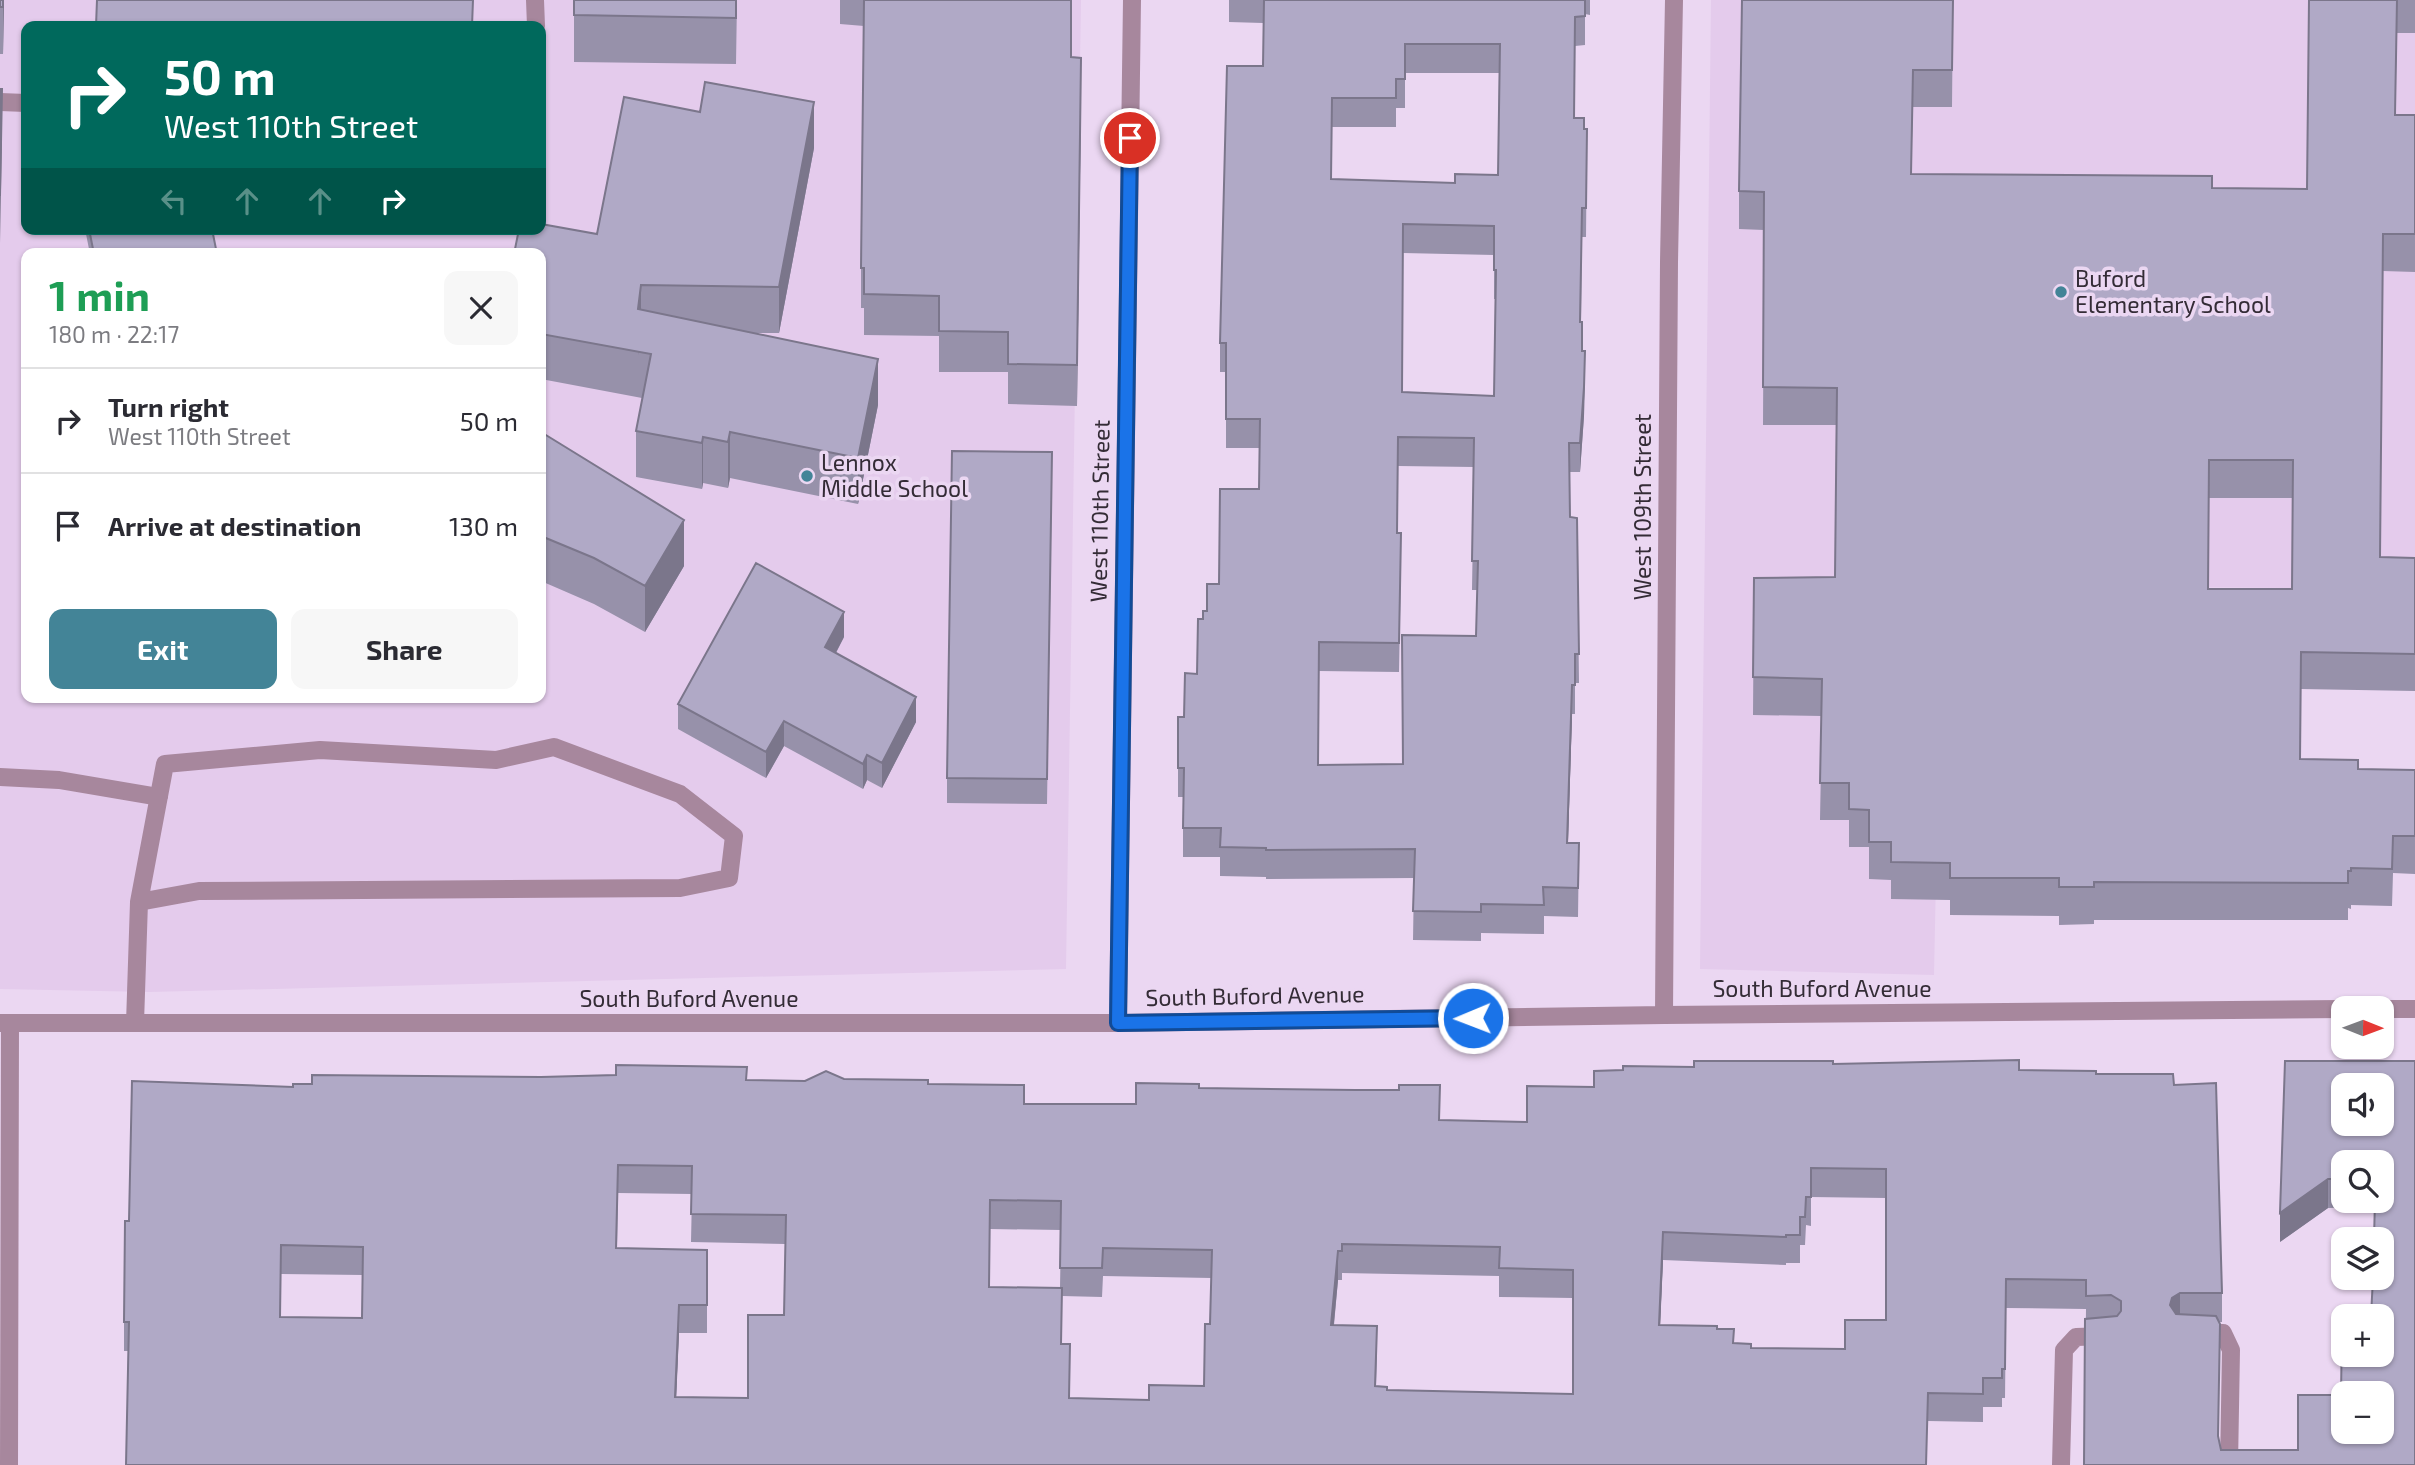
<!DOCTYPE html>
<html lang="en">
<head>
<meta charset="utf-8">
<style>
	:root { --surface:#fff; --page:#f7f7f7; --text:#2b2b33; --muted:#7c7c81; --line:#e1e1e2; --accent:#438497 }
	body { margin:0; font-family:"Exo 2",sans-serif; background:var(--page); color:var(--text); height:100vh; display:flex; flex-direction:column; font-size:26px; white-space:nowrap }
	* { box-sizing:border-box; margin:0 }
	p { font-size:23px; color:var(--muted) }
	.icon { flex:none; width:38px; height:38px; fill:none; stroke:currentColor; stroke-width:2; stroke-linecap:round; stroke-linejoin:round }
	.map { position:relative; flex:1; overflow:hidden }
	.details { position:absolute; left:21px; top:248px; width:525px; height:455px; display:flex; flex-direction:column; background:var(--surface); border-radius:14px; box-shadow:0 2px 5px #0004 }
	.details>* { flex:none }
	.guide { position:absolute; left:21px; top:21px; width:525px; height:214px; border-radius:14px; box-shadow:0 2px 5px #0004; background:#00695c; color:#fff; overflow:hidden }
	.needle { width:46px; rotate:91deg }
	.buttons { position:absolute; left:2331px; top:996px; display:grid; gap:14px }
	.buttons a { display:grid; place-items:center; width:63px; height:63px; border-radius:14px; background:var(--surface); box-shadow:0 2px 5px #0004; font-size:35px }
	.pin { position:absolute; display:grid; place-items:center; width:60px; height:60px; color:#fff; margin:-30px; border:4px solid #fff; border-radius:50%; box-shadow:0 2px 7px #0007 }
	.me { position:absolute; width:77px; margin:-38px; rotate:269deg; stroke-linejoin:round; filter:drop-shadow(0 0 5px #0008) }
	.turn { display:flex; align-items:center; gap:24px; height:147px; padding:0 28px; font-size:32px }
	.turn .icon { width:91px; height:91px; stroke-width:2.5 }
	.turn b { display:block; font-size:49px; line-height:60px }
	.lanes { display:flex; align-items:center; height:66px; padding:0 28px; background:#0003; justify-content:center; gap:35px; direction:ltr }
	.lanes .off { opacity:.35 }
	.round { display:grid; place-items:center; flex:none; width:74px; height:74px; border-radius:14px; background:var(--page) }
	.headline { display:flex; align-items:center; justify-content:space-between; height:119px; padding:0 28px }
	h1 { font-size:42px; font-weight:700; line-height:52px; color:#1e9e55 }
	.button { display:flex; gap:14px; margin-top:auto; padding:14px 28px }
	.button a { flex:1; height:80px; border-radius:14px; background:var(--accent); color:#fff; font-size:28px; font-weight:700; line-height:80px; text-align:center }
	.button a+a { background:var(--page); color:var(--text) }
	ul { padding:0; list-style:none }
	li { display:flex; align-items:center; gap:21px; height:105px; padding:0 28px; border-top:2px solid var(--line) }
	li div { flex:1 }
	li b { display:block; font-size:26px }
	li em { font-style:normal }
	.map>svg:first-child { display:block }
	.built { fill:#e4cbec; fill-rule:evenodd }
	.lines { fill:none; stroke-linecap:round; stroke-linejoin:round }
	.lane { stroke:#a7879d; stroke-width:18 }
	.street { stroke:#a7879d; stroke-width:18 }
	.wall { fill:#9791aa; fill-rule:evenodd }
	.shaded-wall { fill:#7b768b }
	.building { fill:#b0a9c6; stroke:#7b768b; stroke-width:2; fill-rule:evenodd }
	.route-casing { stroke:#114b97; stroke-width:18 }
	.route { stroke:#1a73e8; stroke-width:12 }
	.poi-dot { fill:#438497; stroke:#ebd7f2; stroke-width:2.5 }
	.labels { text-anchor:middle; stroke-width:7; stroke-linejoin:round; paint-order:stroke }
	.poi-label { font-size:23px; fill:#342c36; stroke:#ebd7f2; text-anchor:start }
	.street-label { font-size:23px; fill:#342c36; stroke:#ebd7f2 }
</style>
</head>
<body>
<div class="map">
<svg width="2415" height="1465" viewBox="0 0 2415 1465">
	<rect width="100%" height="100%" fill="#ebd7f2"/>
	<path class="built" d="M 0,0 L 1081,0 L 1066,969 L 150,992 L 0,989 ZM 26,26 L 541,26 L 541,229 L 26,229 ZM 26,254 L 541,254 L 541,698 L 26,698 Z
		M 1711,0 L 2415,0 L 2415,589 L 1942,585 L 1934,975 L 1700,969 Z"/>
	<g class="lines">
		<path class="lane" d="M 535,0 L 536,26
			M 0,102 L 26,103
			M 0,777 L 59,780 L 159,797
			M 135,1023 L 139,902 L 165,764 L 320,750 L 496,760 L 554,747 L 680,794 L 734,836 L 729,878 L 680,888 L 199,891 L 139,902
			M 2196,1333 L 2223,1333 L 2231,1350 L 2229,1465
			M 2061,1465 L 2064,1350 L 2076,1337 L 2107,1336"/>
		<path class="street" d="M 2382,1009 L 2415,1009
			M 1664,1015 L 1669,262 L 1674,0
			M 0,1023 L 1118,1023 L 1664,1015 L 2343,1009
			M 1118,1023 L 1132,0
			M 9,1465 L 10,1023"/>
	</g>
	<path class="wall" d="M 0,0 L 4,0 L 3,54 L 0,54 Z
		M 574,0 L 737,0 L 736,64 L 574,62 Z
		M 840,0 L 1072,0 L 1071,57 L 1081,98 L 1077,406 L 1008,404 L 1008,372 L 939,372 L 939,336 L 864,335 L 864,308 L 861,308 L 861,268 L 864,26 L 840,24 Z
		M 1229,0 L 1590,0 L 1590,15 L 1585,14 L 1585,45 L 1575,46 L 1574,118 L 1584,129 L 1587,129 L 1586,237 L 1582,237 L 1581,322 L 1585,380 L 1584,416 L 1580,472 L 1569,472 L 1570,517 L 1577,518 L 1579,683 L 1575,683 L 1575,714 L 1572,714 L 1568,843 L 1579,843 L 1578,917 L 1544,916 L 1544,934 L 1481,933 L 1481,941 L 1413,940 L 1414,878 L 1266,879 L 1266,877 L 1220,876 L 1220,857 L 1183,857 L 1183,797 L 1178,797 L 1178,717 L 1184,717 L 1197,674 L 1203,619 L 1259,489 L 1260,448 L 1226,448 L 1226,372 L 1220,372 L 1220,343 L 1263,66 L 1263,23 L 1229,22 ZM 1405,73 L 1499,73 L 1498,175 L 1455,183 L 1332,179 L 1332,127 L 1396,127 L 1396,108 L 1405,108 ZM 1403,253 L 1494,255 L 1494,299 L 1495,299 L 1494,396 L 1402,392 ZM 1398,466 L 1474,467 L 1472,590 L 1477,590 L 1476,636 L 1402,764 L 1318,765 L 1319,671 L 1399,672 L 1401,562 L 1397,533 Z
		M 1953,0 L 1952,107 L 1913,107 L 1911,174 L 2212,188 L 2307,189 L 2309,0 L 2415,0 L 2415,33 L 2397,33 L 2395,115 L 2415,115 L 2415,272 L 2383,271 L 2380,557 L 2415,558 L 2415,691 L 2301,689 L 2301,759 L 2358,769 L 2415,770 L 2415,874 L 2393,873 L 2392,906 L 2351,905 L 2351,909 L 2348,908 L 2348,920 L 2094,920 L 2094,924 L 2059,925 L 2059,916 L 1950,915 L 1950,900 L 1891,899 L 1891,880 L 1869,879 L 1869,847 L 1849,847 L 1849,820 L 1820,820 L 1822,716 L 1753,715 L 1754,578 L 1835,577 L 1836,425 L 1763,425 L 1764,230 L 1739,229 L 1739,191 ZM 2209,498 L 2293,498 L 2292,589 L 2209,589 Z
		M 814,148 L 779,333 L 752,333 L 878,405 L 858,504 L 730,478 L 728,488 L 703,483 L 702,489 L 636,477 L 636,431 L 642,398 L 541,379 L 541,254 L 537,231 L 597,234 Z
		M 85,229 L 212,229 L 217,254 L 90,254 Z
		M 541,432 L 684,566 L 645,632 L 594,604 L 541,581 Z
		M 1052,477 L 1047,804 L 947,803 L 947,778 Z
		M 844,637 L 836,653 L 916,722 L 882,788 L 867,780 L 863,789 L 784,746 L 766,778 L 678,729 L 678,704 Z
		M 2415,1061 L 2415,1465 L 2084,1465 L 2086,1309 L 2006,1308 L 2005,1398 L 2002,1398 L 2002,1407 L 1983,1407 L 1983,1422 L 1928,1421 L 126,1465 L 128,1351 L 124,1351 L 124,1322 L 129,1221 L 293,1087 L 747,1080 L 805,1081 L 844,1079 L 928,1084 L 1024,1104 L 1136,1104 L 1199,1088 L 1440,1120 L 1527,1122 L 1594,1087 L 1623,1070 L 1694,1067 L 1833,1064 L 2019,1070 L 2096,1074 L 2174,1085 L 2222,1293 L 2222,1322 L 2219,1322 L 2218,1438 L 2221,1450 L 2298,1450 L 2341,1395 L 2382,1354 L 2375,1207 L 2328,1208 L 2280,1242 ZM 2343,1162 L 2382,1162 L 2382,1200 L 2343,1200 ZM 618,1193 L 692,1194 L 691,1242 L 785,1244 L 784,1315 L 748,1398 L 676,1397 L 679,1333 L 707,1333 L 707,1250 L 617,1248 ZM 1811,1197 L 1886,1198 L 1886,1320 L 1845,1349 L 1751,1348 L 1734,1343 L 1717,1329 L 1660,1325 L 1663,1260 L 1786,1265 L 1786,1263 L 1800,1263 L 1800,1245 L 1805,1245 L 1806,1225 L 1811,1226 ZM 990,1229 L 1061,1230 L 1060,1288 L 989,1287 ZM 1342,1273 L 1499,1276 L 1499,1297 L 1573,1298 L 1573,1394 L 1387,1390 L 1376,1386 L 1377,1355 L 1334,1325 L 1338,1280 L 1342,1280 ZM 281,1274 L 363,1275 L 362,1318 L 281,1317 ZM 1103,1276 L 1211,1278 L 1210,1324 L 1204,1386 L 1149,1400 L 1069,1398 L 1061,1344 L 1062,1296 L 1102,1297 Z"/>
	<path class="shaded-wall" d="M 3,0 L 4,0 L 3,54 Z
		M 1081,58 L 1081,98 L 1077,406 L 1077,365 Z
		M 2,89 L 2,136 L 0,243 L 0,196 Z
		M 814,102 L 814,148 L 779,333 L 779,287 Z
		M 641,285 L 641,331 L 638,355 L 638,309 Z
		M 1585,351 L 1584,416 L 1580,472 L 1580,443 Z
		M 878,359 L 878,405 L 858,504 L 858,458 Z
		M 730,432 L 730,478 L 728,488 L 728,442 Z
		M 703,437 L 703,483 L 702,489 L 702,443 Z
		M 684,520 L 684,566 L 645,632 L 645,586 Z
		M 844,612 L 844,637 L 825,673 L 825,647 Z
		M 1572,685 L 1572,714 L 1567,872 L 1567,843 Z
		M 916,697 L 916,722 L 882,788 L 882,763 Z
		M 784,721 L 784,746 L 766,778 L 766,752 Z
		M 867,755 L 867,780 L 863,789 L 863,764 Z
		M 2328,1179 L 2328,1208 L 2280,1242 L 2280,1213 Z
		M 1663,1232 L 1663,1260 L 1659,1353 L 1659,1325 Z
		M 1338,1251 L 1338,1280 L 1331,1353 L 1331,1325 Z
		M 2180,1293 L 2180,1322 L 2170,1305 L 2172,1298 Z
		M 679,1305 L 679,1333 L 675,1426 L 675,1397 Z"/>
	<path class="building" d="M 0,0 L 3,0 L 3,7 L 0,7 Z
		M 97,0 L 473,0 L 472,26 L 96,26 Z
		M 574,0 L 736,0 L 736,18 L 574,15 Z
		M 864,0 L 1071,0 L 1071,57 L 1081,58 L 1077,365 L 1008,364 L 1008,332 L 939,331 L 939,296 L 864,294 L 864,268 L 861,268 Z
		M 1264,0 L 1585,0 L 1585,16 L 1575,17 L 1574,118 L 1584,118 L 1584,129 L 1587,129 L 1586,208 L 1582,208 L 1580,322 L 1582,322 L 1582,351 L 1585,351 L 1584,387 L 1580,443 L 1569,443 L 1570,517 L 1577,518 L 1579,654 L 1575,654 L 1575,685 L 1572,685 L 1567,843 L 1579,843 L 1578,888 L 1543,887 L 1544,905 L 1481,904 L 1481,912 L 1413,911 L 1415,849 L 1266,850 L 1266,848 L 1220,847 L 1221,828 L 1183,828 L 1184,768 L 1178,768 L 1178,717 L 1184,717 L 1185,673 L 1197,674 L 1198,619 L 1203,619 L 1203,611 L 1207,611 L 1207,584 L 1219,584 L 1220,489 L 1259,489 L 1260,419 L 1226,419 L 1226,343 L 1220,343 L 1227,66 L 1263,66 ZM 1405,44 L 1500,44 L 1498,175 L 1455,174 L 1455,183 L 1331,179 L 1332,98 L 1396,98 L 1396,79 L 1405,79 ZM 1403,224 L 1494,226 L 1494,270 L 1496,270 L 1494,396 L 1402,392 ZM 1398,437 L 1474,438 L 1472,561 L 1478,561 L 1476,636 L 1402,635 L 1403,764 L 1318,765 L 1319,642 L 1399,643 L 1401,533 L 1397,533 Z
		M 1742,0 L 1953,0 L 1952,70 L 1913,70 L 1911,174 L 2212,176 L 2212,188 L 2307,189 L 2309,0 L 2397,0 L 2395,115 L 2415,115 L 2415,234 L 2383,234 L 2380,557 L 2415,558 L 2415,654 L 2301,652 L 2300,759 L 2358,760 L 2358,769 L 2415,770 L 2415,836 L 2393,836 L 2392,869 L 2351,868 L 2351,871 L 2348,871 L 2348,883 L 2094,882 L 2094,887 L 2059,887 L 2059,878 L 1950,878 L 1950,863 L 1891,862 L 1891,842 L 1869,842 L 1869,810 L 1849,809 L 1849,783 L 1820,783 L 1822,679 L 1753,677 L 1754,578 L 1835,577 L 1837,388 L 1763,387 L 1764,192 L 1739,191 ZM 2209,460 L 2293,460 L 2292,589 L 2208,589 Z
		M 705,82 L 814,102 L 779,287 L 641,285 L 638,309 L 878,359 L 858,458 L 730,432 L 728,442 L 703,437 L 702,443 L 636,431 L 651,354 L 541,334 L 541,254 L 514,254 L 519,229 L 537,231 L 537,229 L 541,229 L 541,224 L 597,234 L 624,97 L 700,112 Z
		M 0,89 L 2,89 L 0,196 Z
		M 94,229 L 212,229 L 217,254 L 94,254 L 90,234 L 95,233 Z
		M 541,432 L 684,520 L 645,586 L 594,558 L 541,536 Z
		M 952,451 L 1052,452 L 1047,779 L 947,778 Z
		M 756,563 L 844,612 L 825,647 L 916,697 L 882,763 L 867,755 L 863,764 L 784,721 L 766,752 L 678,704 Z
		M 2019,1060 L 2019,1070 L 2096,1071 L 2096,1074 L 2173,1074 L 2174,1085 L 2216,1083 L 2222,1293 L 2180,1293 L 2172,1298 L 2170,1305 L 2176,1314 L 2216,1316 L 2220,1324 L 2218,1436 L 2221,1450 L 2298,1450 L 2298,1395 L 2341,1395 L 2342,1326 L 2343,1326 L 2343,1354 L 2382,1354 L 2382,1316 L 2371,1316 L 2373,1278 L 2382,1278 L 2382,1239 L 2374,1239 L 2375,1200 L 2382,1200 L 2382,1162 L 2343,1162 L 2343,1179 L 2328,1179 L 2280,1213 L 2285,1061 L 2415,1061 L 2415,1465 L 2084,1465 L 2085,1319 L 2117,1316 L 2121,1311 L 2121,1301 L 2111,1295 L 2086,1296 L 2086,1280 L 2006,1279 L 2005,1369 L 2002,1369 L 2002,1378 L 1983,1378 L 1983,1394 L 1928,1393 L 1926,1465 L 126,1465 L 129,1322 L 124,1322 L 125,1221 L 129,1221 L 132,1081 L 293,1087 L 293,1084 L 312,1084 L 312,1075 L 541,1077 L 616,1075 L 616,1065 L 747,1067 L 746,1080 L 805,1081 L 826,1071 L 844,1079 L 928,1080 L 928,1084 L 1024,1085 L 1024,1104 L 1136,1104 L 1136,1083 L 1199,1084 L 1199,1088 L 1355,1090 L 1399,1090 L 1399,1085 L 1440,1085 L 1439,1120 L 1527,1122 L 1527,1086 L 1594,1087 L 1594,1071 L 1623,1070 L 1623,1066 L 1694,1067 L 1694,1061 L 1833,1061 L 1833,1064 ZM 2343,1085 L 2382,1085 L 2382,1124 L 2343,1124 ZM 618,1165 L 692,1166 L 691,1214 L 786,1215 L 784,1315 L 748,1315 L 748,1398 L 675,1397 L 679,1305 L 707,1305 L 707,1250 L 616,1248 ZM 1811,1168 L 1886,1169 L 1886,1320 L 1845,1320 L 1845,1349 L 1751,1348 L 1751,1344 L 1733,1343 L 1734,1329 L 1717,1329 L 1717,1326 L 1659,1325 L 1663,1232 L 1786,1237 L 1786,1235 L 1800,1235 L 1800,1217 L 1805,1217 L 1806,1197 L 1811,1197 ZM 990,1200 L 1061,1201 L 1060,1268 L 1102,1268 L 1103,1248 L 1212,1250 L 1210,1324 L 1205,1324 L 1204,1386 L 1149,1385 L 1149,1400 L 1069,1398 L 1070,1344 L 1061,1344 L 1062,1288 L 989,1287 ZM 1342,1244 L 1500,1247 L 1499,1268 L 1573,1270 L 1573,1394 L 1387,1390 L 1387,1387 L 1375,1386 L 1377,1326 L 1331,1325 L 1338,1251 L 1342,1251 ZM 281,1245 L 363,1247 L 362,1318 L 280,1317 ZM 2343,1393 L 2382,1393 L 2382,1432 L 2343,1432 Z"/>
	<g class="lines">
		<g class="route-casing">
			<path id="route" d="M 1130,138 L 1118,1023 L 1473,1018"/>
		</g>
		<use href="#route" class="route"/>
	</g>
	<g class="poi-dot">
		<circle cx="2061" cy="292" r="7"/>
		<circle cx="807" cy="476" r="7"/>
	</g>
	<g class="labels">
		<g class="poi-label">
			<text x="2075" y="287">Buford<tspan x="2075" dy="26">Elementary School</tspan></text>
			<text x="821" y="471">Lennox<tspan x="821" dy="26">Middle School</tspan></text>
		</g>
		<g class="street-label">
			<text transform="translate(1643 507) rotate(-90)" y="8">West 109th Street</text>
			<text transform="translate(1100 511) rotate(-89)" y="8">West 110th Street</text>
			<text x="1822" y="997">South Buford Avenue</text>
			<text transform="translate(1255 996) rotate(-1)" y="8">South Buford Avenue</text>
			<text x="689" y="1007">South Buford Avenue</text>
		</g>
	</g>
</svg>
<div class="buttons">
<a><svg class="needle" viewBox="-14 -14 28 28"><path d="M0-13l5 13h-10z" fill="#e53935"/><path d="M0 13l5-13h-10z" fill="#7c7c81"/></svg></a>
<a><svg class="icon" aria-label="sound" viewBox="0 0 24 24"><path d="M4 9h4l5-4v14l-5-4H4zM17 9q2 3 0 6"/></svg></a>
<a><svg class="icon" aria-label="search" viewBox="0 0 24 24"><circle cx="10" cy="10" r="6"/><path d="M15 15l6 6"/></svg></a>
<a><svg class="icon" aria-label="layers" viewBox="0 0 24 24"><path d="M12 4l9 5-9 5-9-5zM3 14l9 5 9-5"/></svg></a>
<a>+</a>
<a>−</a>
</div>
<div class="pin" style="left:1130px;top:138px;background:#d93025"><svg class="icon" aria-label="arrive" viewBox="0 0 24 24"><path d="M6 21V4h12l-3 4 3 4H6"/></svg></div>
<svg class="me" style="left:1473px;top:1018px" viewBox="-20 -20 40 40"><circle r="17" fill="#1a73e8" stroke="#fff" stroke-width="3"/><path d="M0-11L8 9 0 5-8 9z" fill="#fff"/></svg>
<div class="guide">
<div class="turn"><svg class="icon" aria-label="right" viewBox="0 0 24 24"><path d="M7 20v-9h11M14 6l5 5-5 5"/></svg><div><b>50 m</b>West 110th Street</div></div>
<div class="lanes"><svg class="icon off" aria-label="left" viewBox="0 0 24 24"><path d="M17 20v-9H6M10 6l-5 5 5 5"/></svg><svg class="icon off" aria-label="ahead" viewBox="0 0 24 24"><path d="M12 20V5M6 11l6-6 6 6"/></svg><svg class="icon off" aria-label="ahead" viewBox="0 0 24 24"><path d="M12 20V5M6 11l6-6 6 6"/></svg><svg class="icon" aria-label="right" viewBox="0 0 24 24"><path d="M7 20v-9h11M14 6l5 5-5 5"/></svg></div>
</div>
<section class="details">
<div class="headline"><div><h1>1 min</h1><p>180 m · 22:17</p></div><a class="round"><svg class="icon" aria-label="close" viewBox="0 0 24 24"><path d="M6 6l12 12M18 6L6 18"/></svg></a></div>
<ul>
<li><svg class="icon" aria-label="right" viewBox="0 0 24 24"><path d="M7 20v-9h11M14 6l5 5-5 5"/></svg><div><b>Turn right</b><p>West 110th Street</p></div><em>50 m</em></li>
<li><svg class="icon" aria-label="arrive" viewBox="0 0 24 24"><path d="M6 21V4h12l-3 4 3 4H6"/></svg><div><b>Arrive at destination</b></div><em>130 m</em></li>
</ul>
<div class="button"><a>Exit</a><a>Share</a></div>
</section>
</div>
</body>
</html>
